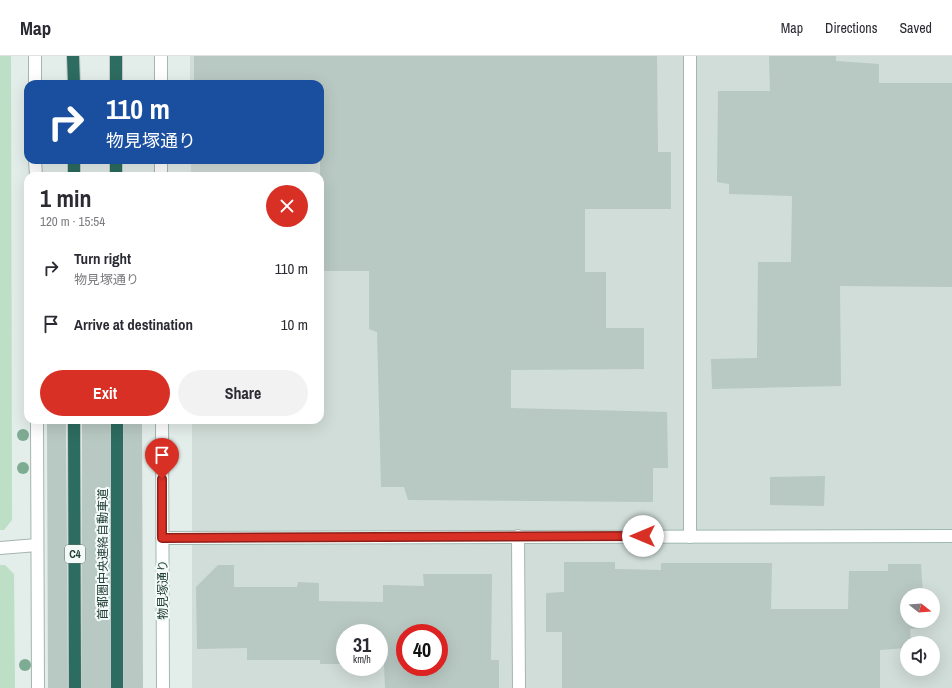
<!DOCTYPE html>
<html lang="en">
<head>
<meta charset="utf-8">
<style>
	:root { --surface:#fff; --page:#f2f2f3; --text:#2b2b33; --muted:#7c7c81; --line:#e1e1e2; --accent:#d93025 }
	body { margin:0; font-family:"Archivo Narrow","Noto Sans JP",sans-serif; background:var(--page); color:var(--text); height:100vh; display:flex; flex-direction:column; font-size:15px; white-space:nowrap }
	* { box-sizing:border-box; margin:0 }
	p { font-size:13px; color:var(--muted) }
	.icon { flex:none; width:22px; height:22px; fill:none; stroke:currentColor; stroke-width:2; stroke-linecap:round; stroke-linejoin:round }
	.map { position:relative; flex:1; overflow:hidden }
	.sheet { position:absolute; left:24px; top:116px; width:300px; height:252px; display:flex; flex-direction:column; background:var(--surface); border-radius:12px; box-shadow:0 4px 16px #0002 }
	.sheet>* { flex:none }
	.top-card { position:absolute; left:24px; top:24px; width:300px; height:84px; border-radius:12px; box-shadow:0 4px 16px #0002; background:#1a4fa0; color:#fff; overflow:hidden }
	.needle { width:26px; rotate:107deg }
	.buttons { position:absolute; left:900px; top:532px; display:grid; gap:8px }
	.buttons a { display:grid; place-items:center; width:40px; height:40px; border-radius:50%; background:var(--surface); box-shadow:0 4px 16px #0002; font-size:20px }
	.speed { position:absolute; left:336px; top:568px; display:flex; gap:8px; font-size:20px; font-weight:700; text-align:center }
	.speed>* { display:grid; place-content:center; width:52px; height:52px; border-radius:50%; background:var(--surface); box-shadow:0 4px 16px #0002; line-height:1 }
	.speed small { font-size:10px; font-weight:400 }
	.speed .limit { border:6px solid #d22; background:#fff; color:#111 }
	.pin { position:absolute; display:grid; place-items:center; width:34px; height:34px; color:#fff; margin:-41px -17px; border-radius:50% 50% 50% 0; rotate:-45deg; box-shadow:0 0 4px #0007 }
	.pin .icon { rotate:45deg }
	.me { position:absolute; width:44px; margin:-22px; rotate:270deg; stroke-linejoin:round; filter:drop-shadow(0 0 3px #0008) }
	.turn { display:flex; align-items:center; gap:14px; height:84px; padding:0 16px; font-size:18px }
	.turn .icon { width:52px; height:52px; stroke-width:2.5 }
	.turn b { display:block; font-size:28px; line-height:34px }
	.round { display:grid; place-items:center; flex:none; width:42px; height:42px; border-radius:21px; background:var(--page) }
	.headline { display:flex; align-items:center; justify-content:space-between; height:68px; padding:0 16px }
	h1 { font-size:24px; font-weight:800; line-height:30px }
	.primary-button { display:flex; gap:8px; margin-top:auto; padding:8px 16px }
	.primary-button a { flex:1; height:46px; border-radius:24px; background:var(--accent); color:#fff; font-size:16px; font-weight:800; line-height:46px; text-align:center }
	.primary-button a+a { background:var(--page); color:var(--text) }
	ul { padding:0; list-style:none }
	li { display:flex; align-items:center; gap:12px; height:56px; padding:0 16px }
	li div { flex:1 }
	li b { display:block; font-size:15px }
	li em { font-style:normal }
	header { display:flex; align-items:center; gap:24px; box-sizing:border-box; height:56px; padding:0 20px; background:var(--surface); border-bottom:1px solid var(--line) }
	header strong { font-size:19px }
	nav { display:flex; gap:22px; margin-inline-start:auto; font-size:14px }
	.map>svg:first-child { display:block }
	.built { fill:#d1ddd8; fill-rule:evenodd }
	.green { fill:#bcdfc6 }
	.building { fill:#b8c8c2; fill-rule:evenodd }
	.lines { fill:none; stroke-linecap:round; stroke-linejoin:round }
	.street-casing { stroke:#a5b5b0; stroke-width:14 }
	.secondary-casing { stroke:#a1b9b1; stroke-width:14 }
	.highway-casing { stroke:#c1c9c7; stroke-width:14 }
	.street { stroke:#fff; stroke-width:12 }
	.secondary { stroke:#fff; stroke-width:12 }
	.highway { stroke:#2d6c60; stroke-width:12 }
	.tree { fill:#7eac92 }
	.route-casing { stroke:#8d1f18; stroke-width:10 }
	.route { stroke:#d93025; stroke-width:7 }
	.labels { text-anchor:middle; stroke-width:4; stroke-linejoin:round; paint-order:stroke }
	.shield { fill:#f4faf7; stroke:#617771; stroke-width:1 }
	.shield-label { font-size:11px; font-weight:bold; fill:#223f38 }
	.street-label { font-size:12px; fill:#223f38; stroke:#f4faf7 }
</style>
</head>
<body>
<header>
<strong>Map</strong>
<nav><a>Map</a><a>Directions</a><a>Saved</a></nav>
</header>
<div class="map">
<svg width="952" height="632" viewBox="0 0 952 632">
	<rect width="100%" height="100%" fill="#e3ede9"/>
	<path class="built" d="M 190,0 L 952,0 L 952,632 L 192,632 L 192,364 L 320,364 L 320,120 L 191,120 L 191,104 L 320,104 L 320,28 L 190,28 ZM 907,539 L 933,539 L 933,565 L 907,565 ZM 345,577 L 379,577 L 379,611 L 345,611 ZM 405,577 L 439,577 L 439,611 L 405,611 ZM 907,587 L 933,587 L 933,613 L 907,613 Z"/>
	<path class="green" d="M 0,0 L 11,0 L 12,464 L 4,474 L 0,474 Z
		M 0,509 L 5,509 L 14,518 L 15,632 L 0,632 Z"/>
	<path class="building" d="M 194,0 L 657,0 L 658,96 L 671,96 L 671,153 L 585,153 L 585,216 L 606,216 L 606,272 L 644,272 L 644,313 L 511,314 L 511,352 L 667,356 L 668,412 L 653,412 L 653,446 L 408,444 L 404,431 L 381,431 L 377,276 L 369,273 L 369,215 L 320,215 L 320,28 L 194,28 Z
		M 769,0 L 836,0 L 836,5 L 879,8 L 879,27 L 952,27 L 952,231 L 840,230 L 841,330 L 712,333 L 711,303 L 757,302 L 758,206 L 791,206 L 792,140 L 729,138 L 729,128 L 717,126 L 718,35 L 770,35 Z
		M 47,364 L 66,364 L 68,632 L 48,632 Z
		M 82,364 L 110,364 L 110,632 L 82,632 Z
		M 124,364 L 142,364 L 143,632 L 124,632 Z
		M 825,420 L 824,450 L 770,449 L 770,421 Z
		M 564,506 L 615,506 L 615,513 L 661,514 L 661,507 L 772,507 L 771,553 L 848,553 L 849,515 L 888,515 L 888,508 L 921,508 L 923,539 L 907,539 L 907,565 L 924,565 L 924,572 L 910,573 L 911,587 L 907,587 L 907,592 L 880,594 L 880,632 L 562,632 L 562,576 L 546,576 L 546,537 L 564,536 Z
		M 218,509 L 234,509 L 234,531 L 297,531 L 298,526 L 319,527 L 319,545 L 383,546 L 383,529 L 424,530 L 423,518 L 492,518 L 491,604 L 499,604 L 499,632 L 385,632 L 384,608 L 379,608 L 379,577 L 345,577 L 345,608 L 320,608 L 320,604 L 247,604 L 247,592 L 197,593 L 196,531 ZM 405,577 L 439,577 L 439,611 L 405,611 Z"/>
	<g class="lines">
		<g class="street-casing">
			<path id="street" d="M 35,0 L 35,28
				M 690,0 L 690,481
				M 35,104 L 36,120
				M 37,364 L 38,632
				M 518,480 L 519,632
				M 0,492 L 37,489"/>
		</g>
		<g class="secondary-casing">
			<path id="secondary" d="M 161,0 L 161,28
				M 161,104 L 161,120
				M 162,364 L 163,632
				M 162,482 L 952,480"/>
		</g>
		<g class="highway-casing">
			<path id="highway" d="M 73,0 L 74,28
				M 116,0 L 116,28
				M 74,104 L 74,120
				M 116,104 L 116,120
				M 74,364 L 75,632
				M 117,364 L 117,632"/>
		</g>
		<use href="#street" class="street"/>
		<use href="#secondary" class="secondary"/>
		<use href="#highway" class="highway"/>
	</g>
	<g class="tree">
		<circle cx="23" cy="379" r="6"/>
		<circle cx="23" cy="412" r="6"/>
		<circle cx="25" cy="609" r="6"/>
	</g>
	<g class="lines">
		<g class="route-casing">
			<path id="route" d="M 162,423 L 162,482 L 643,480"/>
		</g>
		<use href="#route" class="route"/>
	</g>
	<g class="labels">
		<rect class="shield" x="65" y="489" width="20" height="18" rx="3"/>
		<g class="shield-label">
			<text x="75" y="502">C4</text>
		</g>
		<g class="street-label">
			<text transform="translate(103 498) rotate(-90)" y="4">首都圏中央連絡自動車道</text>
			<text transform="translate(163 534) rotate(-90)" y="4">物見塚通り</text>
		</g>
	</g>
</svg>
<div class="buttons">
<a><svg class="needle" viewBox="-14 -14 28 28"><path d="M0-13l5 13h-10z" fill="#e53935"/><path d="M0 13l5-13h-10z" fill="#7c7c81"/></svg></a>
<a><svg class="icon" aria-label="sound" viewBox="0 0 24 24"><path d="M4 9h4l5-4v14l-5-4H4zM17 9q2 3 0 6"/></svg></a>
</div>
<div class="speed"><div>31<small>km/h</small></div><div class="limit">40</div></div>
<div class="pin" style="left:162px;top:423px;background:#d93025"><svg class="icon" aria-label="arrive" viewBox="0 0 24 24"><path d="M6 21V4h12l-3 4 3 4H6"/></svg></div>
<svg class="me" style="left:643px;top:480px" viewBox="-20 -20 40 40"><circle r="19" fill="#fff"/><path d="M0-13L10 11 0 6-10 11z" fill="#d93025"/></svg>
<div class="top-card">
<div class="turn"><svg class="icon" aria-label="right" viewBox="0 0 24 24"><path d="M7 20v-9h11M14 6l5 5-5 5"/></svg><div><b>110 m</b>物見塚通り</div></div>
</div>
<section class="sheet">
<div class="headline"><div><h1>1 min</h1><p>120 m · 15:54</p></div><a class="round" style="background:#d93025;color:#fff"><svg class="icon" aria-label="close" viewBox="0 0 24 24"><path d="M6 6l12 12M18 6L6 18"/></svg></a></div>
<ul>
<li><svg class="icon" aria-label="right" viewBox="0 0 24 24"><path d="M7 20v-9h11M14 6l5 5-5 5"/></svg><div><b>Turn right</b><p>物見塚通り</p></div><em>110 m</em></li>
<li><svg class="icon" aria-label="arrive" viewBox="0 0 24 24"><path d="M6 21V4h12l-3 4 3 4H6"/></svg><div><b>Arrive at destination</b></div><em>10 m</em></li>
</ul>
<div class="primary-button"><a>Exit</a><a>Share</a></div>
</section>
</div>
</body>
</html>
